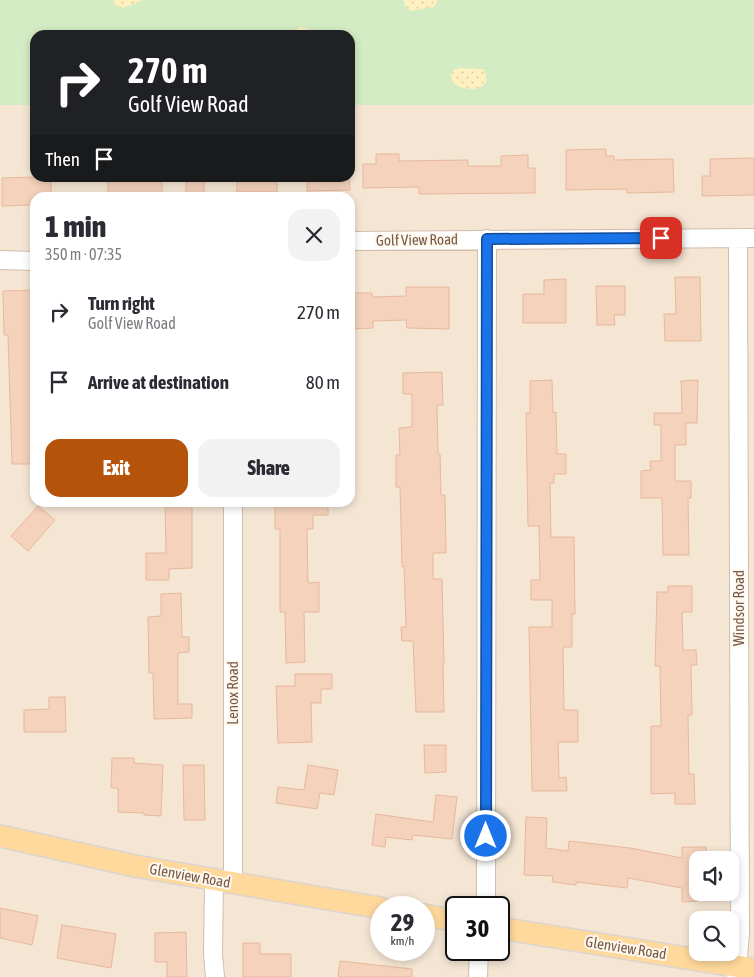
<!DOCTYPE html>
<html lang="en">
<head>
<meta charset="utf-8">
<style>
	:root { --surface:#fff; --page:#f2f2f3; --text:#2b2b33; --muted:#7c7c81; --accent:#b45309 }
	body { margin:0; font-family:"Asap Condensed",sans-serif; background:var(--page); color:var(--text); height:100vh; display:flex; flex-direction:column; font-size:19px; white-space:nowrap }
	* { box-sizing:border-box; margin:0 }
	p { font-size:16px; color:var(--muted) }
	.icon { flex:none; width:28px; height:28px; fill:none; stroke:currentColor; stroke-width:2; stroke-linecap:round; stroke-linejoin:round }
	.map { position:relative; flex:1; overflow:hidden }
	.side { position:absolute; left:30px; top:192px; width:325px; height:315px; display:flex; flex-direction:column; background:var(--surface); border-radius:15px; box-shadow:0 2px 8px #0003 }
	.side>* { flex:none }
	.hud { position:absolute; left:30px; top:30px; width:325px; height:152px; border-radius:15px; box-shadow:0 2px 8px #0003; background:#202124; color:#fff; overflow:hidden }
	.fabs { position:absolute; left:689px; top:851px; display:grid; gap:10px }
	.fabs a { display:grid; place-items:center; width:50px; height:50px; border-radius:10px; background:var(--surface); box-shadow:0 2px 8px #0003; font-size:25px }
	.speed { position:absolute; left:370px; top:896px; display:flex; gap:10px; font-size:25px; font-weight:700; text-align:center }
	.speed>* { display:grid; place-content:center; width:65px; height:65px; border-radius:50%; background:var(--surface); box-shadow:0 2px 8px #0003; line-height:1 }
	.speed small { font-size:12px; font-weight:400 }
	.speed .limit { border:2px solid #111; border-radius:8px; background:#fff; color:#111 }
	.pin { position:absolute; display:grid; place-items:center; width:42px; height:42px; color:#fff; margin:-21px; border-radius:10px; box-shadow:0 2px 8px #0006 }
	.me { position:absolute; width:55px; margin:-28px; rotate:0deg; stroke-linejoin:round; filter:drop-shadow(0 0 4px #0008) }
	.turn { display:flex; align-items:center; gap:18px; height:105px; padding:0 15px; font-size:22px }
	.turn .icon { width:65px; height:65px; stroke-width:2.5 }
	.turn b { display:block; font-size:35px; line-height:42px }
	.then { display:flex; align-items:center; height:48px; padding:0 15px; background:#0003; gap:10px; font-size:19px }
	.round { display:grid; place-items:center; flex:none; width:52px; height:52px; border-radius:15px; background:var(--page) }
	.head { display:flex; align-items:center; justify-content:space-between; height:85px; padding:0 15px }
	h1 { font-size:30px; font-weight:800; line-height:38px }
	.action { display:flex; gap:10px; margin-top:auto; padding:10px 15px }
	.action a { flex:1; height:58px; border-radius:15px; background:var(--accent); color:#fff; font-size:20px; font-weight:800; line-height:58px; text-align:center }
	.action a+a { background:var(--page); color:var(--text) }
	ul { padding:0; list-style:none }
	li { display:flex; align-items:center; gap:15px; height:70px; padding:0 15px }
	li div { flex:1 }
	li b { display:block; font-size:19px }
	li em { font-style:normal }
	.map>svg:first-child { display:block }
	.residential { fill:#f5e6d4; fill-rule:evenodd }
	.grass { fill:#d4ecc3 }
	.sand { fill:url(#sand-dots) }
	.building { fill:#f4d2bc; stroke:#e8b89b }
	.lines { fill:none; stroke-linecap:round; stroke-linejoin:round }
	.minor-casing { stroke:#d2bdad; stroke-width:20 }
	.major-casing { stroke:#dcd4d0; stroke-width:24 }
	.minor { stroke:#fff; stroke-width:18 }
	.major { stroke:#ffd99c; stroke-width:21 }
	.route-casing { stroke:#114b97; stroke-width:12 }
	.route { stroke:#1a73e8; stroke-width:9 }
	.labels { text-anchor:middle; stroke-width:4; stroke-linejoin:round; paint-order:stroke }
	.street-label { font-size:15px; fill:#785949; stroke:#fff8ed }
</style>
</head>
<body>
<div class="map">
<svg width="754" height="977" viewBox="0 0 754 977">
	<defs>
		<pattern id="sand-dots" width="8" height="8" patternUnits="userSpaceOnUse" patternTransform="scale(1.25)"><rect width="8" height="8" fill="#fef0bf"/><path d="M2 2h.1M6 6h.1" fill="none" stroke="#ddd0a6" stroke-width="1.8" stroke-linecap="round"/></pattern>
	</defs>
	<rect width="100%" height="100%" fill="#fdf4e6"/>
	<path class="residential" d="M 0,105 L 35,105 L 35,178 L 350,178 L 350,105 L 754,105 L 754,960 L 707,953 L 730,952 L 730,920 L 698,920 L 697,951 L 499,919 L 499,908 L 456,908 L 455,913 L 208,870 L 37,835 L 0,826 ZM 35,198 L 350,198 L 350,502 L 35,502 ZM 698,860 L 730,860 L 730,892 L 698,892 Z
		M 0,844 L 381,917 L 381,950 L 424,950 L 424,924 L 456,929 L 456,950 L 499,950 L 499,936 L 751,977 L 0,977 Z"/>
	<path class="grass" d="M 0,0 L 754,0 L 754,105 L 350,105 L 350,35 L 35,35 L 35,105 L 0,105 Z"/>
	<path class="sand" d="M 113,0 L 143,0 L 123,8 L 116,5 Z
		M 403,0 L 438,0 L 434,7 L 411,11 L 407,8 Z
		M 301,27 L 325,35 L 295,35 L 297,29 Z
		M 459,68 L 483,69 C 496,89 468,95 452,82 L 451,75 L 453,70 Z"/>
	<path class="building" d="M 606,149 L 606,156 L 614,156 L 614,160 L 673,159 L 674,192 L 627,193 L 627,189 L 566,190 L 566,150 Z
		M 376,154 L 399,154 L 399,161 L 468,160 L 468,166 L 501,166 L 501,156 L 528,155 L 528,168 L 535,168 L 535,193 L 419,194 L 419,187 L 363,188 L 363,164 L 376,164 Z
		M 754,158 L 754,195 L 702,196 L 702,176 L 710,176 L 710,159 Z
		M 35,177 L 51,178 L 51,198 L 35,198 L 35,205 L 2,206 L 2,178 Z
		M 108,178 L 134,178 L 134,179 L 162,179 L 162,198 L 108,198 Z
		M 186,178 L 204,178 L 204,195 L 186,194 Z
		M 237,178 L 277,178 L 277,192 L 237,192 Z
		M 307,178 L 349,178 L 350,190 L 307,191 Z
		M 675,277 L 700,277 L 701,341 L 665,341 L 664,314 L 676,314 Z
		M 566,279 L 566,323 L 523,323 L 523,294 L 544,294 L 544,280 Z
		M 596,286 L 625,286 L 625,315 L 614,315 L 615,325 L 597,325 Z
		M 406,287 L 449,287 L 449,329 L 407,328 L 406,320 L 373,321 L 373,328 L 350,329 L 350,293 L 372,293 L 372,297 L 406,296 Z
		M 35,290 L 35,464 L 12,464 L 8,335 L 4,335 L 3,291 Z
		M 442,372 L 443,405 L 437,405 L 438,454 L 440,454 L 441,495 L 445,495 L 446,553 L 433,553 L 433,579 L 442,579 L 444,665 L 443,665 L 444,712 L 416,712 L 413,641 L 402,641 L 401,627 L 406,627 L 404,566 L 402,567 L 400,487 L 396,487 L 396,455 L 400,455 L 399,428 L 412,427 L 412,394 L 403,394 L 403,373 Z
		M 552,380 L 553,413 L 556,412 L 557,454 L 566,454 L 566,474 L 554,474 L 554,483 L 550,483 L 551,537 L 574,537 L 575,614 L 572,614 L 572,647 L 563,647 L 564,710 L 578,710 L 578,742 L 558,742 L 559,778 L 566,777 L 567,791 L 532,791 L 529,627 L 552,627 L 552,600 L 531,600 L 531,580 L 540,580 L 539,526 L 528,526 L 526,413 L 530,413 L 530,381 Z
		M 698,380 L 697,423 L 686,423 L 686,445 L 675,445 L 675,481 L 691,481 L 691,498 L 688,498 L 689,555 L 663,555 L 662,498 L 641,498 L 641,471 L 651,470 L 650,461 L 661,461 L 661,425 L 654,425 L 654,413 L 682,413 L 681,381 Z
		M 165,502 L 192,502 L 192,568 L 169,569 L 169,580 L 146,580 L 146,553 L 166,553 Z
		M 275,502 L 328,502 L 328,515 L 313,515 L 313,529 L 307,529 L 308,583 L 319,582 L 319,612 L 304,612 L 305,662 L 286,663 L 285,612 L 280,612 L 280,529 L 275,529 Z
		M 38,506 L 55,520 L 28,551 L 11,536 Z
		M 668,586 L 692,586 L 692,612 L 682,612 L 683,650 L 696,650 L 697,665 L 691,665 L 692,715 L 688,715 L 689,774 L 694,774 L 695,804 L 675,804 L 675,793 L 651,794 L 651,726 L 661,726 L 660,666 L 655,666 L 657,592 L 668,592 Z
		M 181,593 L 182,637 L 189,637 L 189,652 L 178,653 L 178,704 L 192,704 L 192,718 L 154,719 L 153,673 L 149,673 L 148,617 L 161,616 L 161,594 Z
		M 295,674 L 332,674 L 332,689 L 321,689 L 321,703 L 311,703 L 312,742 L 278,743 L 276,686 L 295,686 Z
		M 49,697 L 65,697 L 66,732 L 24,732 L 24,710 L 49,709 Z
		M 424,745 L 446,745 L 446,772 L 425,773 Z
		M 112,758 L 134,758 L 134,763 L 163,765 L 161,816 L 144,815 L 144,813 L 118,812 L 118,788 L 111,788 Z
		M 183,765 L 204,765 L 205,820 L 184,820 Z
		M 308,765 L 338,770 L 334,795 L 320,793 L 317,809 L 276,803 L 278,787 L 304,790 Z
		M 436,795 L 457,797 L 452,839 L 413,835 L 412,840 L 386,837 L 385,847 L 372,845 L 376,814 L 433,822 Z
		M 526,817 L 547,818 L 546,848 L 568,851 L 569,841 L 630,848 L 682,858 L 682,847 L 706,847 L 707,860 L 698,860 L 698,901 L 682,902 L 682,888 L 628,878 L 627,888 L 576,882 L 576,885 L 552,882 L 553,876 L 524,875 Z
		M 0,908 L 38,916 L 32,945 L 0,938 Z
		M 62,925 L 116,934 L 111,968 L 57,958 Z
		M 186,932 L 187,977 L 167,977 L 167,962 L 155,962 L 155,933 Z
		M 243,943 L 260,943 L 260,954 L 291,954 L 291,977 L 243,977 Z
		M 340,961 L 412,969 L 412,977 L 338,977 Z"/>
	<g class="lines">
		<g class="minor-casing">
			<path id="minor" d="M 350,241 L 754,238
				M 0,260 L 35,261
				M 214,880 L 213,954 L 215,977
				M 233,884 L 233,502
				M 484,908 L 486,896 L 487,239
				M 478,977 L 479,950
				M 736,977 L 740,934 L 738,238"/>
		</g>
		<g class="major-casing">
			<path id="major" d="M 0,836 L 135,866 L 381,908
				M 424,915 L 456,921
				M 499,928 L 754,969"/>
		</g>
		<use href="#minor" class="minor"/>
		<use href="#major" class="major"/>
	</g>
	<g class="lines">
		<g class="route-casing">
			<path id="route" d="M 486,836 L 487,239 L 661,238"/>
		</g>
		<use href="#route" class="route"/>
	</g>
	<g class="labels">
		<g class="street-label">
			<text transform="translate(417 240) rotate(-1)" y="5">Golf View Road</text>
			<text transform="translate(739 608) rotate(-90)" y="5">Windsor Road</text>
			<text transform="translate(233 693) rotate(-90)" y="5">Lenox Road</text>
			<text transform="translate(190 876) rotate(10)" y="5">Glenview Road</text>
			<text transform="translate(626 948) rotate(9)" y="5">Glenview Road</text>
		</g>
	</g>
</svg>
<div class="fabs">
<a><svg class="icon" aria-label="sound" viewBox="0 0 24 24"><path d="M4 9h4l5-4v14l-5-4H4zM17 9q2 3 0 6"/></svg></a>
<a><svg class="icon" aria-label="search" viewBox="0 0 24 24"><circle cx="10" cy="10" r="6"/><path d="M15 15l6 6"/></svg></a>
</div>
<div class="speed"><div>29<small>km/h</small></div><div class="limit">30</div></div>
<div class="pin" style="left:661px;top:238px;background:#d93025"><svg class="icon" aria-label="arrive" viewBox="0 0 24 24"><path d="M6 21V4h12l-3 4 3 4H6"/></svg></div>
<svg class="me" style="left:486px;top:836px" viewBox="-20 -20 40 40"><circle r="17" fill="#1a73e8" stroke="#fff" stroke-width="3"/><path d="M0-11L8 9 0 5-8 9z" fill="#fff"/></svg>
<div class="hud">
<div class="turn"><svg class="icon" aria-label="right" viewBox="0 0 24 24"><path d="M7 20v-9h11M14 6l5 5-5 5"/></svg><div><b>270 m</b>Golf View Road</div></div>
<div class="then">Then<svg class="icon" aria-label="arrive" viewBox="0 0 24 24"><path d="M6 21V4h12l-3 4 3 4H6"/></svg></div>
</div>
<section class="side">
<div class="head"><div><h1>1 min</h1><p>350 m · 07:35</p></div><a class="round"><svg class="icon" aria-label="close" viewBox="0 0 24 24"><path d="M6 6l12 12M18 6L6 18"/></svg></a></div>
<ul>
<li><svg class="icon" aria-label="right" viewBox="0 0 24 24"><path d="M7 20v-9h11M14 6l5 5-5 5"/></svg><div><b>Turn right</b><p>Golf View Road</p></div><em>270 m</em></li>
<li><svg class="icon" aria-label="arrive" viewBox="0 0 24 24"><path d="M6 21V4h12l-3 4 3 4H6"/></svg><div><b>Arrive at destination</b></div><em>80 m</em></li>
</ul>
<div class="action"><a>Exit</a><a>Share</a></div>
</section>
</div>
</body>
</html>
